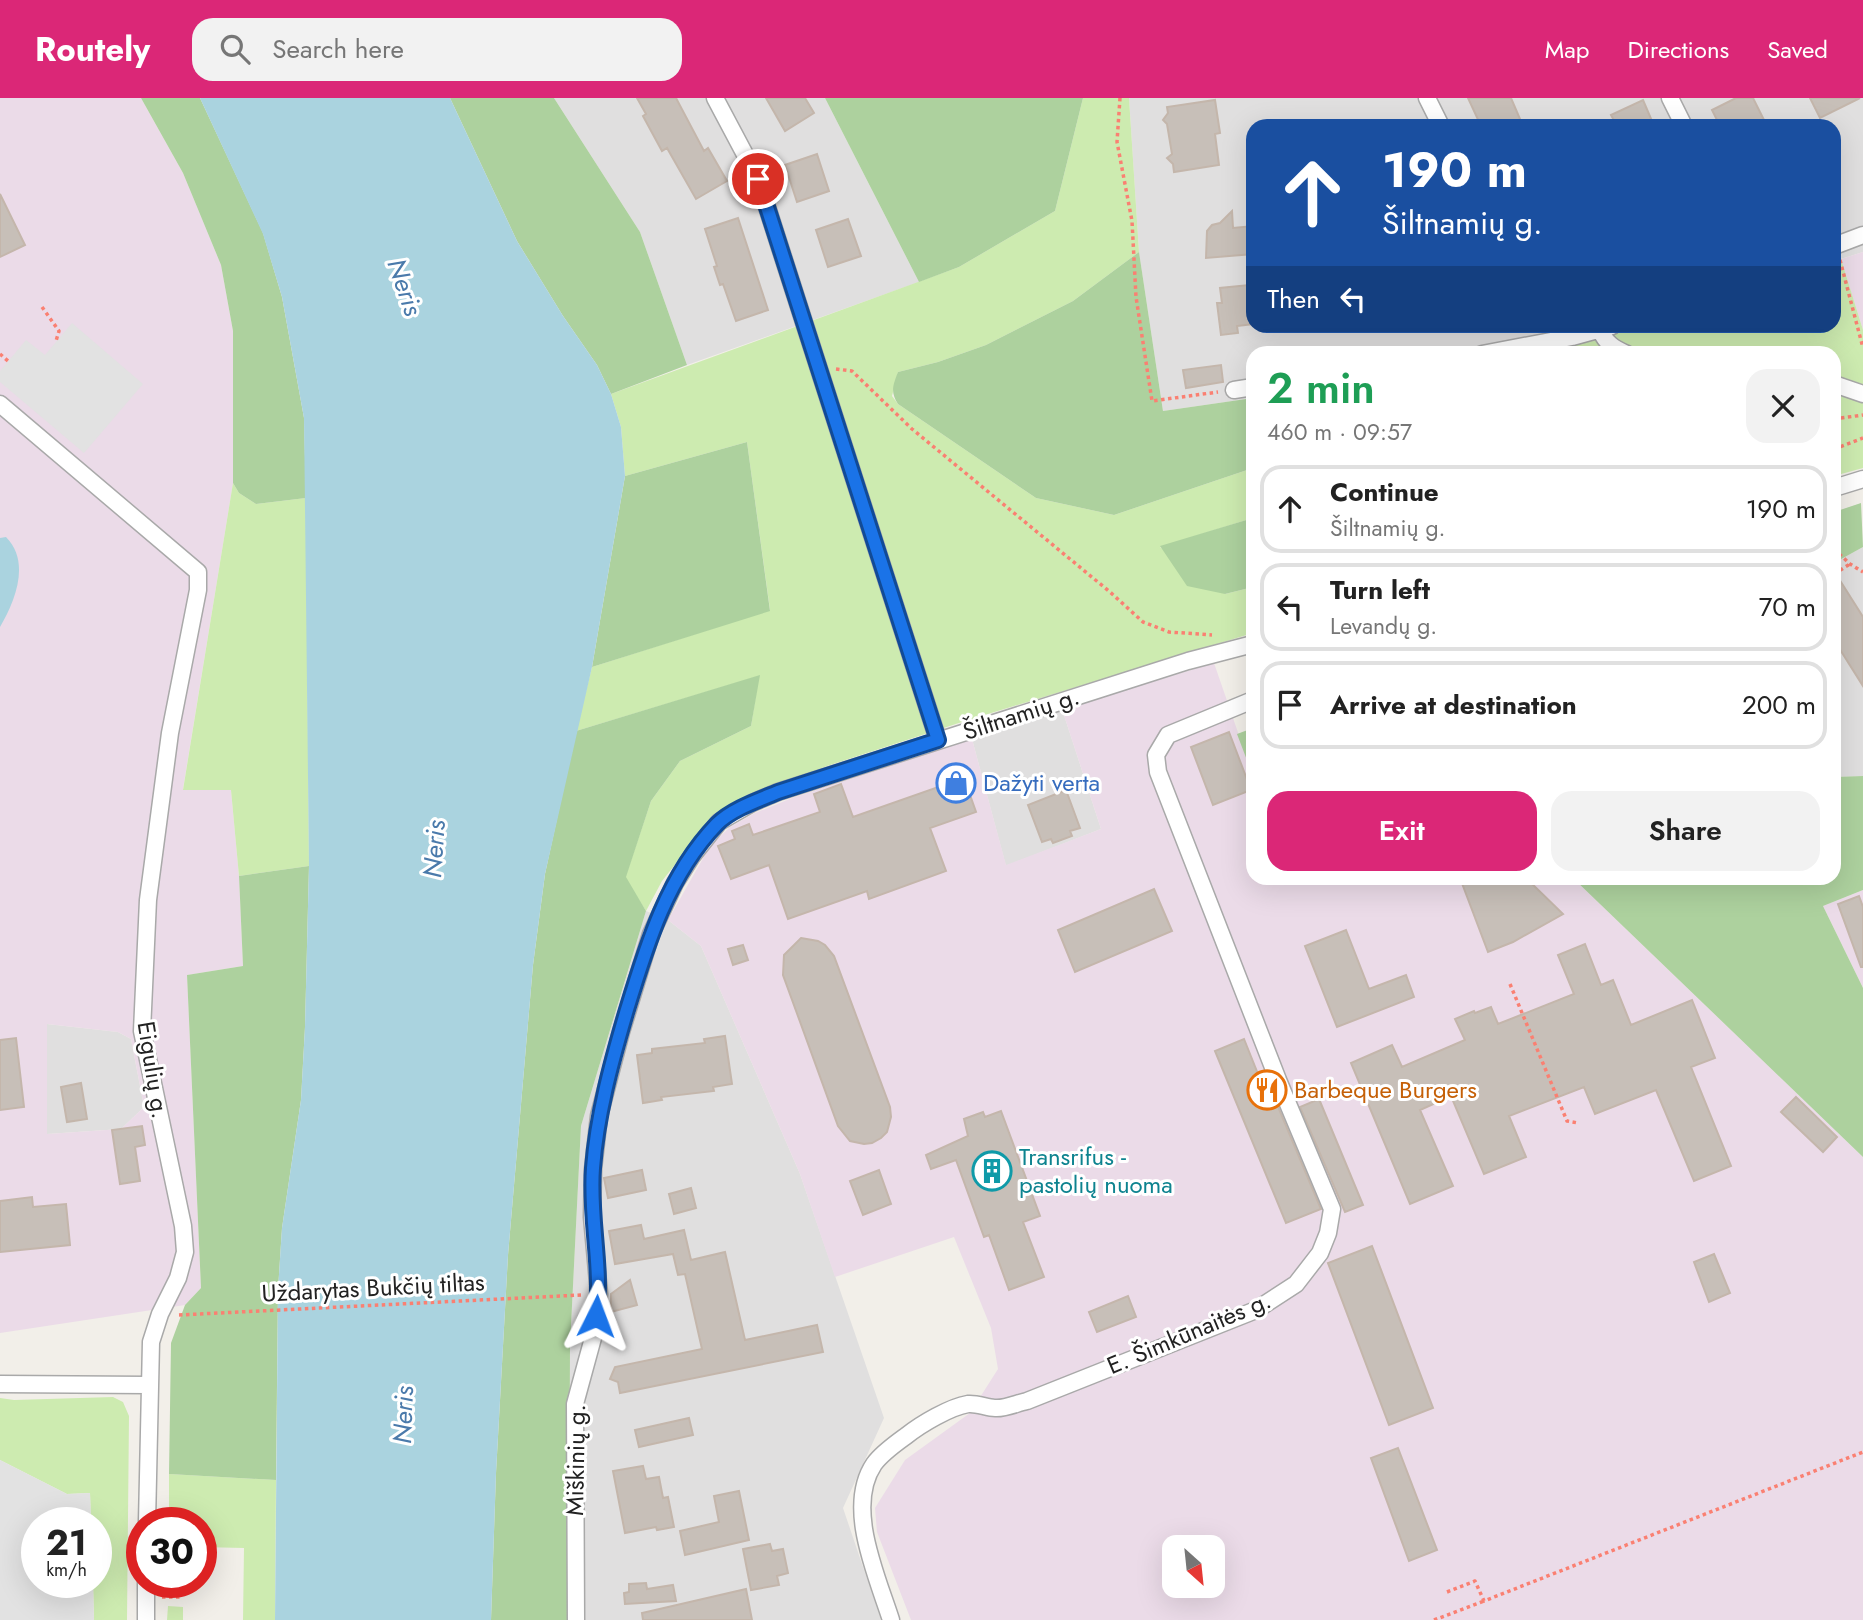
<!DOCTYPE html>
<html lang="en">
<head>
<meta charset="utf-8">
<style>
	:root { --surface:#fff; --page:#f2f2f2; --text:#222; --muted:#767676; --line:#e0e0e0; --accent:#db2777 }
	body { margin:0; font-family:Jost,sans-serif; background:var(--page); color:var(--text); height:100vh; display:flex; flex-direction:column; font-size:26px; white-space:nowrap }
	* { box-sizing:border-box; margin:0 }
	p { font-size:23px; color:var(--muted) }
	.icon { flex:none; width:38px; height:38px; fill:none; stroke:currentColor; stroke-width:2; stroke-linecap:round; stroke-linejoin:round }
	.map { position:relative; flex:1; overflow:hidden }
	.side { position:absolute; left:1246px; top:248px; width:595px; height:539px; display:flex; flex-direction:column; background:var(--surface); border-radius:21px; box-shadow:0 7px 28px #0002 }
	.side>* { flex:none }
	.guide { position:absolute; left:1246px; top:21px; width:595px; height:214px; border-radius:21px; box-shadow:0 7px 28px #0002; background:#1a4fa0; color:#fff; overflow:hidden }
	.needle { width:46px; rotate:153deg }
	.buttons { position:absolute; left:1162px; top:1437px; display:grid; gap:14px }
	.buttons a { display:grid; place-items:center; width:63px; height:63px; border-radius:14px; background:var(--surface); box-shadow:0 7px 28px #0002; font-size:35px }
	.speed { position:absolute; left:21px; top:1409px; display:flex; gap:14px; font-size:35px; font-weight:700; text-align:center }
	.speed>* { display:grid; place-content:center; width:91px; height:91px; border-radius:50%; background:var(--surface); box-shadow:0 7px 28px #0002; line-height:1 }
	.speed small { font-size:18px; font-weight:400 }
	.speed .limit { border:10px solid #d22; background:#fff; color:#111 }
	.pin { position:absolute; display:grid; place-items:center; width:60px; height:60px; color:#fff; margin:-30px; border:4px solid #fff; border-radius:50%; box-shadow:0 2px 7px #0007 }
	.me { position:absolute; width:77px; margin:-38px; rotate:3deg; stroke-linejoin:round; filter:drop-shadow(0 0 5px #0008) }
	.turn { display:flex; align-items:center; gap:24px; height:147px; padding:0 21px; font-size:32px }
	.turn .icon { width:91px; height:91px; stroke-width:2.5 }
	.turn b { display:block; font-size:49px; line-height:60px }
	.then { display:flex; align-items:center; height:66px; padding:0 21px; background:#0003; gap:14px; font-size:26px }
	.round { display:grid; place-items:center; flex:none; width:74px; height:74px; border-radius:21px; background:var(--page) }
	.head { display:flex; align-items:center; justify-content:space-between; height:119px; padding:0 21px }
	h1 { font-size:42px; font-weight:600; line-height:52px; color:#1e9e55 }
	.action { display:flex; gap:14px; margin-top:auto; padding:14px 21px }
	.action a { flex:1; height:80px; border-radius:21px; background:var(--accent); color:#fff; font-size:28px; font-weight:600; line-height:80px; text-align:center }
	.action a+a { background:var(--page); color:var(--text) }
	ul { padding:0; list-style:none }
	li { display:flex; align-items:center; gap:21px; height:88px; margin:0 14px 10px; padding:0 7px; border:4px solid var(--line); border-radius:21px }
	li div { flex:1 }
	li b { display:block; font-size:26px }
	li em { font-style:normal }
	header { display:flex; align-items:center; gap:42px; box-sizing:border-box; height:98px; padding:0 35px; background:var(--accent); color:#fff }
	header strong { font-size:33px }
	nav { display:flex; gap:38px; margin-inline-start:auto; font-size:24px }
	.search { width:490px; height:63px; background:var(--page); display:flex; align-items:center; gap:18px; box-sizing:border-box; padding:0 24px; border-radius:21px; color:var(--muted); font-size:26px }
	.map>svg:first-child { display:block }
	.residential { fill:#e0dfdf }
	.industrial { fill:#ebdbe8; fill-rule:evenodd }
	.grass { fill:#cdebb0 }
	.forest { fill:#add19e }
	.parking { fill:#e2e2e2 }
	.water { fill:#aad3df }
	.building { fill:#c7bfb8; stroke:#c4b6ab; stroke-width:2 }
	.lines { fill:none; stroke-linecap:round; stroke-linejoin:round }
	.street-casing { stroke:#a9a9a9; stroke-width:19 }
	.path { stroke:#fa8072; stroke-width:3.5; stroke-dasharray:3.5 3.5; stroke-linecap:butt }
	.street { stroke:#fff; stroke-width:16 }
	.route-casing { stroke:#114b97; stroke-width:18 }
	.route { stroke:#1a73e8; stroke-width:12 }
	.labels { text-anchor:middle; stroke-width:6; stroke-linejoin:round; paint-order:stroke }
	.street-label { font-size:24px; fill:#222; stroke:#fff }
	.shop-label { font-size:24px; fill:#366cbe; stroke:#fff; text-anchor:start }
	.food-label { font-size:24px; fill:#c56008; stroke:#fff; text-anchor:start }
	.culture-label { font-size:24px; fill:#0d838f; stroke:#fff; text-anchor:start }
	.water-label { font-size:26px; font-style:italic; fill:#4a7aab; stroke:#fff }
</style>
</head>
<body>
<header>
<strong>Routely</strong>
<div class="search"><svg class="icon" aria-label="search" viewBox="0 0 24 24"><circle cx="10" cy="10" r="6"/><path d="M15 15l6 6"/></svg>Search here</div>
<nav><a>Map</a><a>Directions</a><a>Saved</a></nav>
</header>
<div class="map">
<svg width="1863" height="1522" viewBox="0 0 1863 1522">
	<rect width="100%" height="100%" fill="#f2efe9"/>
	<path class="residential" d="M 554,0 L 825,0 L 919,184 L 687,267 L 640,134 Z
		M 1129,0 L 1863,0 L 1863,154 L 1834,163 L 1834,28 L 1253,28 L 1253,228 L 1634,228 L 1540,255 L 1253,256 L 1253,300 L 1163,313 L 1139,154 Z
		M 1863,449 L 1863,678 L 1834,679 L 1834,465 Z
		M 1062,611 L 1101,731 L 1006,768 L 972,641 Z
		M 646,813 L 668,822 L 701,848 L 800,1076 L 884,1320 L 843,1410 L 881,1522 L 569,1522 L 570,1248 L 581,1028 Z
		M 47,926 L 118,934 L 131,941 L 144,1009 L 121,1031 L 47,1036 Z"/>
	<path class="industrial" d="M 0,0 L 141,0 L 183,75 L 221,167 L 233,233 L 233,385 L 183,691 L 231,692 L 239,778 L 243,868 L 187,877 L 201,1190 L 185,1207 L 0,1235 ZM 47,926 L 118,934 L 131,941 L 144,1009 L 121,1031 L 47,1036 Z
		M 1863,154 L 1863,232 L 1841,161 Z
		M 1214,565 L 1253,678 L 1253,780 L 1574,781 L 1863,1059 L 1863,1522 L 911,1522 L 877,1434 L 875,1410 L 905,1362 L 970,1315 L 998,1271 L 991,1230 L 954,1139 L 835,1179 L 800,1076 L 701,848 L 668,822 L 710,748 L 730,729 L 755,715 L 792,700 L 972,641 L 1006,767 L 1101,731 L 1062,611 ZM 1174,1449 L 1213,1449 L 1213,1488 L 1174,1488 Z
		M 1863,792 L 1863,890 L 1823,808 Z"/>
	<path class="grass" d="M 1083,0 L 1129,0 L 1139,154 L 1073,203 L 986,247 L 938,264 L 898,274 L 892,298 L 898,306 L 1036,400 L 1114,417 L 1253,370 L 1253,420 L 1160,449 L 1225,496 L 1253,489 L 1253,535 L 962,624 L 827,668 L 773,689 L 704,730 L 662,783 L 646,813 L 625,780 L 651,703 L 680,663 L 751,628 L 759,578 L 576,633 L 592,569 L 770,512 L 747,344 L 625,378 L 621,329 L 611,296 L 959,169 L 1055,113 Z
		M 1841,161 L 1863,232 L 1863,370 L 1834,378 L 1834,256 L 1540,256 L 1634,228 L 1834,228 L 1834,163 Z
		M 233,385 L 239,395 L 256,406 L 306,400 L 309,768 L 239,778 L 231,692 L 183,692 Z
		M 113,1299 L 123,1304 L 129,1318 L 127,1522 L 94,1522 L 93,1484 L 96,1484 L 96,1424 L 91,1424 L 90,1395 L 67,1396 L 0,1362 L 0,1300 L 14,1302 Z
		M 169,1376 L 276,1382 L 275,1522 L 243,1522 L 244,1450 L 201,1449 L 201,1424 L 169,1424 Z
		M 168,1508 L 183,1509 L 183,1522 L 167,1522 Z"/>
	<path class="forest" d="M 141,0 L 200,0 L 263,135 L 282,199 L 304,320 L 306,400 L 256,406 L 239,395 L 233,385 L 233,233 L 221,167 L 183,75 Z
		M 450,0 L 554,0 L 640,134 L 687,267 L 611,296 L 597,267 L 563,218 L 517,143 Z
		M 825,0 L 1083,0 L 1055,113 L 959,169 L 919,184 Z
		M 1139,154 L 1163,313 L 1253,300 L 1253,370 L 1114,417 L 1036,400 L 898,306 C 890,294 893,287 898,274 L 938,264 L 986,247 L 1073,203 Z
		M 747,344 L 770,513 L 592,569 L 625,378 Z
		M 1861,405 L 1863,449 L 1834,465 L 1834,414 Z
		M 1253,420 L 1253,489 L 1225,496 L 1187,488 L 1160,448 Z
		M 760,577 L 751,628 L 680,663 L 651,703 L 626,779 L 646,813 L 581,1028 L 570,1248 L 569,1522 L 491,1522 L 496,1375 L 508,1157 L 533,867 L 545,776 L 576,633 Z
		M 1253,630 L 1253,678 L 1237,636 Z
		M 1863,678 L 1863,792 L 1823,808 L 1863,890 L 1863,1059 L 1574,781 L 1834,780 L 1834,679 Z
		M 309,768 L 305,929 L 301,1002 L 282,1130 L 278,1192 L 276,1382 L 169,1376 L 171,1245 L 185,1207 L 201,1190 L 187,877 L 243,868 L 239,778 Z"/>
	<path class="parking" d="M 72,225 L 143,286 L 84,355 L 0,284 L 0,273 L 26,242 L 45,257 Z
		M 0,1362 L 67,1396 L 90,1395 L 91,1424 L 37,1424 L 37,1484 L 93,1484 L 94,1522 L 0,1522 Z"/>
	<path class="water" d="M 200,0 L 450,0 L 517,143 L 563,218 L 597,267 L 611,296 L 621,329 L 625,378 L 592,569 L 545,776 L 533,867 L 508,1157 L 496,1375 L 491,1522 L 275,1522 L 278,1192 L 282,1130 L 301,1002 L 305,929 L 309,768 L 304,320 L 282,199 L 263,136 Z
		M 6,439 C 31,464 15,503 0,529 L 0,440 Z"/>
	<path class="building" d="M 637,0 L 676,0 L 704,53 L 708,50 L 727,83 L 696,101 L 667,50 L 662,53 L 643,18 L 646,16 Z
		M 766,0 L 805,0 L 814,15 L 785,33 Z
		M 1468,0 L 1511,0 L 1523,28 L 1481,28 Z
		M 1736,0 L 1753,0 L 1767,28 L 1720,28 L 1712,12 Z
		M 1810,0 L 1860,0 L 1820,20 Z
		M 1215,2 L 1220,35 L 1215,36 L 1219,67 L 1174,74 L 1173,66 L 1167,60 L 1172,56 L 1167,26 L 1163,22 L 1168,15 L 1167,9 Z
		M 1643,2 L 1652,23 L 1648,24 L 1650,28 L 1617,28 L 1611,17 Z
		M 817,56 L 829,93 L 797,104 L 785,67 Z
		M 0,96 L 25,147 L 0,159 Z
		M 1232,113 L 1233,130 L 1253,128 L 1253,156 L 1206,160 L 1207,133 L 1212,127 L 1220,125 Z
		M 738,120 L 768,212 L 736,223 L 723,186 L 720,187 L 714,169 L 717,168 L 705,131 Z
		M 848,121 L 861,158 L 828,169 L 816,132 Z
		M 1249,187 L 1251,201 L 1253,201 L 1253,226 L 1237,228 L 1238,235 L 1221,237 L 1217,205 L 1222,205 L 1220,190 Z
		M 1221,267 L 1223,284 L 1186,290 L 1183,272 Z
		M 1834,473 L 1863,519 L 1863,588 L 1834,542 Z
		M 1229,634 L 1251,692 L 1213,707 L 1191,649 Z
		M 964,680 L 976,714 L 930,730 L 946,773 L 869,801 L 867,793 L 788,821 L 769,767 L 731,781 L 718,748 L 735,741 L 732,733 L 749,726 L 753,737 L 820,714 L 814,696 L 841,686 L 853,719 Z
		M 1066,692 L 1080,730 L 1070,733 L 1072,738 L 1053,745 L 1051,741 L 1042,744 L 1028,707 Z
		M 1460,780 L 1526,780 L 1563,816 L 1513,844 L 1488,854 Z
		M 1154,791 L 1172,833 L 1075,874 L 1058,832 Z
		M 1859,798 L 1863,809 L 1863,869 L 1861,869 L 1838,806 Z
		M 1346,832 L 1369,891 L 1406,877 L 1414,899 L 1337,929 L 1305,848 Z
		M 801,840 L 818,843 L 825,847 L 834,858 L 890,1009 L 891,1019 L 887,1034 L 881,1040 L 872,1045 L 864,1046 L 850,1043 L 838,1028 L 783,877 L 784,857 Z
		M 1585,846 L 1601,887 L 1613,882 L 1631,927 L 1692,902 L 1715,960 L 1691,969 L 1731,1068 L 1694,1083 L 1656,992 L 1595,1016 L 1584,989 L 1509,1018 L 1526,1059 L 1484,1076 L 1451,998 L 1420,1012 L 1453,1088 L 1410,1106 L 1351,965 L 1392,947 L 1402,969 L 1465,942 L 1455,921 L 1474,913 L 1475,915 L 1491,909 L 1498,926 L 1574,896 L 1558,857 Z
		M 743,847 L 748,862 L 733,867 L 728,851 Z
		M 725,938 L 732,986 L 713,989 L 714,993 L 661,999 L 662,1002 L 643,1005 L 637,957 L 652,955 L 652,951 L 705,945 L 704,941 Z
		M 16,940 L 24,1009 L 0,1012 L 0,942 Z
		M 1244,941 L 1258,976 L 1263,973 L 1321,1111 L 1286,1125 L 1215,953 Z
		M 81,985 L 87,1021 L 67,1024 L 61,989 Z
		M 1796,999 L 1837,1039 L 1823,1054 L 1781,1014 Z
		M 1319,1001 L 1363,1107 L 1345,1114 L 1300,1009 Z
		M 1001,1013 L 1040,1118 L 1023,1124 L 1044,1179 L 1009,1192 L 989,1137 L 984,1139 L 956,1062 L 931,1071 L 926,1057 L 968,1038 L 964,1021 L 983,1014 L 985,1019 Z
		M 142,1028 L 145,1047 L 135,1049 L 140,1083 L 120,1086 L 112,1032 Z
		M 642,1072 L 646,1092 L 608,1100 L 604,1080 Z
		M 879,1072 L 891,1106 L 863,1117 L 850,1083 Z
		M 691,1090 L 696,1110 L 674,1116 L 669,1096 Z
		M 32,1099 L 33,1109 L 66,1106 L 70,1147 L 0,1154 L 0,1103 Z
		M 641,1127 L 644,1141 L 684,1132 L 691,1162 L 725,1154 L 745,1242 L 817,1227 L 823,1254 L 620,1295 L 618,1284 L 610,1281 L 615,1269 L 702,1251 L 685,1176 L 678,1177 L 673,1156 L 615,1166 L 609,1133 Z
		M 1372,1148 L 1433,1310 L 1389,1327 L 1328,1165 Z
		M 1714,1156 L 1730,1195 L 1709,1204 L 1694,1164 Z
		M 630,1182 L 637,1207 L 611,1214 L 611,1196 Z
		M 1128,1198 L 1136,1219 L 1097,1234 L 1089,1214 Z
		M 689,1320 L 693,1337 L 639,1349 L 635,1332 Z
		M 1398,1350 L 1437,1452 L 1409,1463 L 1371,1360 Z
		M 643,1368 L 646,1381 L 659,1379 L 663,1400 L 668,1399 L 674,1429 L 657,1432 L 656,1429 L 625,1435 L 613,1373 Z
		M 739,1393 L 749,1442 L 685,1457 L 680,1433 L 719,1424 L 714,1398 Z
		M 770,1446 L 772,1453 L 783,1451 L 788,1475 L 777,1478 L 779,1487 L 751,1492 L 743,1451 Z
		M 646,1485 L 647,1491 L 673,1487 L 676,1503 L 625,1506 L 624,1495 L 629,1494 L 629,1486 Z
		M 746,1491 L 752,1522 L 643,1522 L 642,1515 Z"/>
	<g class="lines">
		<g class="street-casing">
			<path id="street" d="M 715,0 L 758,81 L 938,642
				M 1427,0 L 1441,28
				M 1670,0 L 1684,28
				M 1834,148 L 1863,137
				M 1600,232 C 1606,245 1613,250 1627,256
				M 1482,256 L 1572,239 L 1612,228
				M 1834,286 L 1863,296
				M 1234,292 L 1253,289
				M 0,306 L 198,474 L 198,492 L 170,635 L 148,802 L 142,933 L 183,1128 L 185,1154 L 178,1180 L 160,1216 L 151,1244 L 147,1424
				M 1834,390 L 1863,381
				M 0,1286 L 148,1287
				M 146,1522 L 146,1484
				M 576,1522 L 575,1306 L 593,1240 L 599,1196 L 592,1119 L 593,1071 L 599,1018 L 621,934 L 651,836 L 675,785 L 692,758 L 719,724 L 752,705 L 778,694 L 1188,563 L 1253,546
				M 891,1522 C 877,1478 845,1409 874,1366 C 882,1355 895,1346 906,1338 C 921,1326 950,1309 968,1306 C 977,1305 987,1310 995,1310 C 1005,1311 1017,1305 1027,1303 L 1256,1212 L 1296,1186 L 1320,1155 L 1328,1135 L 1332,1111 L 1278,982 L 1158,674 L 1156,657 L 1168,637 L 1253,602"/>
		</g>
		<path class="path" d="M 1120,0 L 1117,44 L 1132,123 L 1136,199 L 1152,303 L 1218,294
			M 1840,162 L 1863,250
			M 42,209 L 59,233 L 56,243
			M 0,256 L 8,263
			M 836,271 L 852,273 L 912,331 L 1110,494 L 1143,524 L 1169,534 L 1212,537
			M 1834,321 L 1863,317
			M 1834,351 L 1863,340
			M 1834,451 L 1850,466 L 1863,474
			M 1834,476 L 1850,466
			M 1510,886 L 1567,1023 L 1578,1025
			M 179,1217 L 581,1197
			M 1447,1494 L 1475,1483 L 1484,1503 L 1863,1354
			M 162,1499 L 183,1499
			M 1434,1522 L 1484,1503"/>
		<use href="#street" class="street"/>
	</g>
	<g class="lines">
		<g class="route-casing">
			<path id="route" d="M 596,1218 C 603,1170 589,1120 593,1070 C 597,1018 611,966 626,915 C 646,849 667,778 717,726 C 732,711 759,702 778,694 L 938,642 L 758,81"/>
		</g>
		<use href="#route" class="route"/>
	</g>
	<defs>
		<g id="shop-ring" transform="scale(2.0125)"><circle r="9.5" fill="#fff" stroke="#3f7fe0" stroke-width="1.5"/><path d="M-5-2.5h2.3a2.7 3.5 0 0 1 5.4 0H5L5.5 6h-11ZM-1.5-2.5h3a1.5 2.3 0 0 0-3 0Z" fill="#3f7fe0"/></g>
		<g id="restaurant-ring" transform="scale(2.0125)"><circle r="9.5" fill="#fff" stroke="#e8710a" stroke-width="1.5"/><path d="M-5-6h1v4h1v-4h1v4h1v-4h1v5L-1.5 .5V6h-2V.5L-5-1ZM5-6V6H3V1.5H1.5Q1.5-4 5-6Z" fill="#e8710a"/></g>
		<g id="building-ring" transform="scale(2.0125)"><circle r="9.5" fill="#fff" stroke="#0f9aa8" stroke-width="1.5"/><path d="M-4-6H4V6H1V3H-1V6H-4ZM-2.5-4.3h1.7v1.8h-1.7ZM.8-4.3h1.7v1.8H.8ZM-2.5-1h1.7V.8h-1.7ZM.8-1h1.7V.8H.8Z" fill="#0f9aa8"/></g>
	</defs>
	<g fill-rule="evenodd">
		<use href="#shop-ring" x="956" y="685"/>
		<use href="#restaurant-ring" x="1267" y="992"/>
		<use href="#building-ring" x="992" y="1073"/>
	</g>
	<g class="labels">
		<g class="street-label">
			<text transform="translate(1021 616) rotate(-18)" y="8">Šiltnamių g.</text>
			<text transform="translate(153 972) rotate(81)" y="8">Eigulių g.</text>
			<text transform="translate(373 1190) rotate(-3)" y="8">Uždarytas Bukčių tiltas</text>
			<text transform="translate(1189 1235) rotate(-23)" y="8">E. Šimkūnaitės g.</text>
			<text transform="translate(576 1362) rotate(-89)" y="8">Miškinių g.</text>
		</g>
		<g class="shop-label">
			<text x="983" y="693">Dažyti verta</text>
		</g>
		<g class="food-label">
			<text x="1294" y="1000">Barbeque Burgers</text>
		</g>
		<g class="culture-label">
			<text x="1019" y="1067">Transrifus -<tspan x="1019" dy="28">pastolių nuoma</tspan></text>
		</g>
		<g class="water-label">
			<text transform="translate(405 189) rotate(71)" y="9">Neris</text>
			<text transform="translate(434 751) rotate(-86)" y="9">Neris</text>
			<text transform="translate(403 1317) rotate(-88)" y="9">Neris</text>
		</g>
	</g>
</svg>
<div class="buttons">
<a><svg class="needle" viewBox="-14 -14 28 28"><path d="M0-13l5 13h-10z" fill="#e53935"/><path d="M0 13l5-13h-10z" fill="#767676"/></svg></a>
</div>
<div class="speed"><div>21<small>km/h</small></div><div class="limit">30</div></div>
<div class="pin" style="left:758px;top:81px;background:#d93025"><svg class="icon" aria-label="arrive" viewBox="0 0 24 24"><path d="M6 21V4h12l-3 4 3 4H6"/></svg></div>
<svg class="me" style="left:596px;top:1218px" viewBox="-20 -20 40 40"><path d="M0-17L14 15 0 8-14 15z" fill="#1a73e8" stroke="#fff" stroke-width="4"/></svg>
<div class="guide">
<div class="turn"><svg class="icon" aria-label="ahead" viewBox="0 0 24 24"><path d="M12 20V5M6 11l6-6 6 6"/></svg><div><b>190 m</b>Šiltnamių g.</div></div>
<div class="then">Then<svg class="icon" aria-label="left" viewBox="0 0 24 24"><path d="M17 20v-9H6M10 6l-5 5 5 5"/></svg></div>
</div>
<section class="side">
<div class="head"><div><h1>2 min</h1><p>460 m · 09:57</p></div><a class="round"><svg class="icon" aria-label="close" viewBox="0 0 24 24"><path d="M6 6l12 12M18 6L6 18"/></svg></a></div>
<ul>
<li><svg class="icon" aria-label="ahead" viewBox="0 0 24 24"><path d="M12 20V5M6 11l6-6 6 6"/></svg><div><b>Continue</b><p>Šiltnamių g.</p></div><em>190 m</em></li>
<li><svg class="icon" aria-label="left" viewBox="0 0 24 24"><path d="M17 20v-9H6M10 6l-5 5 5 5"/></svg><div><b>Turn left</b><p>Levandų g.</p></div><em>70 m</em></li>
<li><svg class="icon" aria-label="arrive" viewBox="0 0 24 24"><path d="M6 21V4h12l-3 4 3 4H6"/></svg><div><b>Arrive at destination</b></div><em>200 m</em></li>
</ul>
<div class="action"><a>Exit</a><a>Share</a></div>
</section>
</div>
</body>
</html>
